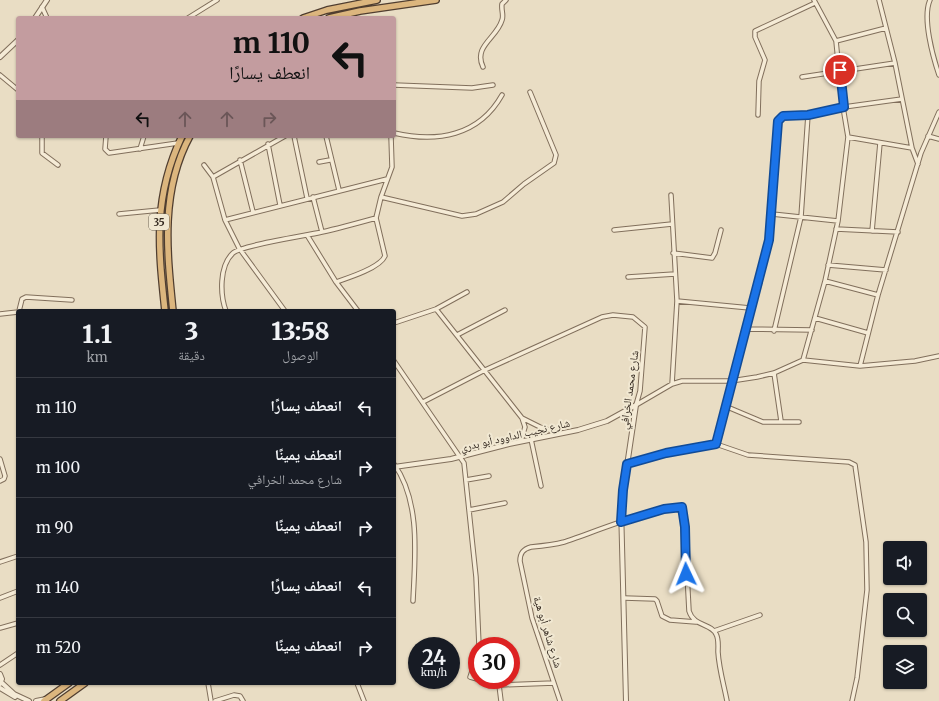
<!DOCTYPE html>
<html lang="ar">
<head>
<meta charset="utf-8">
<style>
	:root { --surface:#171b24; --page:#242831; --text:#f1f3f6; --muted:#9ea1a6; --line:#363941 }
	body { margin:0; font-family:Merriweather,"Noto Naskh Arabic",serif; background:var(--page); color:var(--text); direction:rtl; height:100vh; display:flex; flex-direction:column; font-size:15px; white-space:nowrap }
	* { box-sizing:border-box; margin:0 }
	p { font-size:13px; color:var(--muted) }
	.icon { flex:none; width:22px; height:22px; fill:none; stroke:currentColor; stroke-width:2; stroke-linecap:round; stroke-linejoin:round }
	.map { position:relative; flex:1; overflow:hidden; direction:ltr }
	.side { position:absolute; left:16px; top:309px; width:380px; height:376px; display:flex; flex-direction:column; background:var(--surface); border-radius:4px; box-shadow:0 1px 3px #0004; direction:rtl }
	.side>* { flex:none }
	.hud { position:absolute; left:16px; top:16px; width:380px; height:122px; border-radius:4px; box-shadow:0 1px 3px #0004; direction:rtl; background:#c39c9f; color:#111; overflow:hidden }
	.buttons { position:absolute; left:883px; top:541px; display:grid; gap:8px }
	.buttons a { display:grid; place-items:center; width:44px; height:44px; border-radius:4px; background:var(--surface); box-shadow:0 1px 3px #0004; font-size:20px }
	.speed { position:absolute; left:408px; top:637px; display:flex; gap:8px; font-size:20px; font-weight:700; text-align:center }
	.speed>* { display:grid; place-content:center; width:52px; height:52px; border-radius:50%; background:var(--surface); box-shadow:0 1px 3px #0004; line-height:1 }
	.speed small { font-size:10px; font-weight:400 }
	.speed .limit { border:6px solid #d22; background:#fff; color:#111 }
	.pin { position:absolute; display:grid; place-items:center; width:34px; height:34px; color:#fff; margin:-17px; border:2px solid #fff; border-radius:50%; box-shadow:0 1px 4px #0007 }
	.me { position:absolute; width:44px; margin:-22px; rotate:358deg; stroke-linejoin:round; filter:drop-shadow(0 0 3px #0008) }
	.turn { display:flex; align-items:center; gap:14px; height:84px; padding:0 20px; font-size:18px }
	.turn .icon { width:52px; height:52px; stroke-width:2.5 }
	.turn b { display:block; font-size:28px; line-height:34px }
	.lanes { display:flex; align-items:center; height:38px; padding:0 20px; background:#0003; justify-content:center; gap:20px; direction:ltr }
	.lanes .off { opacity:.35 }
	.eta { display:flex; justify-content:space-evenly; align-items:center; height:68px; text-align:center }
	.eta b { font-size:24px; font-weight:800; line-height:28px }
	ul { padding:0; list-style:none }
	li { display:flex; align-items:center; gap:12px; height:60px; padding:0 20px; border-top:1px solid var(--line) }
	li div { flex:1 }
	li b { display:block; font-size:15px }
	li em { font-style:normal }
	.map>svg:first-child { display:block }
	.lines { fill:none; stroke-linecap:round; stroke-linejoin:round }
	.minor-casing { stroke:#816f5c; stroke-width:5.5 }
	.tertiary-casing { stroke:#816f5c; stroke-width:6 }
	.trunk-casing { stroke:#503e30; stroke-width:8 }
	.minor { stroke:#f5ebd6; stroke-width:3.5 }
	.tertiary { stroke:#f5ebd6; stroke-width:4 }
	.trunk { stroke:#dcb67e; stroke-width:5.5 }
	.route-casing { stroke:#114b97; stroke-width:10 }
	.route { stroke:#1a73e8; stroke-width:7 }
	.labels { text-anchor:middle; stroke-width:4; stroke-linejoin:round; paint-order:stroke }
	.shield { fill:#f1e8d2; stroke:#6c6255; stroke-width:1 }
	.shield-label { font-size:10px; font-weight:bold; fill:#33281f }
	.street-label { font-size:11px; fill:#33281f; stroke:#f1e8d2 }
</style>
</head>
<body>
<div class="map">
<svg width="939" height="701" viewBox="0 0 939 701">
	<rect width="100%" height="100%" fill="#e9ddc4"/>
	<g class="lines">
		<g class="minor-casing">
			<path id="minor" d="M 879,0 L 895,63 L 912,148 L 918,164
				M 930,0 C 922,18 933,57 939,75
				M 42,7 L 47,18
				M 188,18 L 217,0
				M 836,41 L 886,28
				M 483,67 C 473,46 497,38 502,20 C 504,15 501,10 502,4 L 506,0
				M 0,75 L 18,90
				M 802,77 L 895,63
				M 394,85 L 472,88 L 493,85
				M 758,115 L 759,81 L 765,60 L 755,37 L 755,31 L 815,3
				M 394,133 C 437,143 479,136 502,95
				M 42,136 L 42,153 L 58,165
				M 106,136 L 105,149 L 109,153 L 178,143
				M 294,136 L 307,198
				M 326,136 L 339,190
				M 928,136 L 939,139
				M 848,137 L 912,148
				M 268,144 L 280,205
				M 140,149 L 144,136
				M 240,160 L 253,212
				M 319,162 L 330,160
				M 204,165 L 213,177 L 225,220 L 239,248 L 285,311
				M 213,177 L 285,136
				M 671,195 L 677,301 L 672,384
				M 313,197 L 322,232
				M 381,197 L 462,216 L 476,214 L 503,202 L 524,184 L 554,163 L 556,155 L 530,92
				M 119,214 L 160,210
				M 772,214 L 838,221
				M 225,220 L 387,179
				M 836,229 L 898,232
				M 614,230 L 672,224
				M 872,231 L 880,143
				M 307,235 L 336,282 L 358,311
				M 673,253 L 712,258 L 715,253 L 721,230
				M 828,265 L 886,270
				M 628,277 L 675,274
				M 825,281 L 878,295
				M 336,282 C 348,278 380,268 385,256 L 376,218 L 381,197 L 392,167 L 391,136
				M 677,301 L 750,308
				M 436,309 L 522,418 L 540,427 L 559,433
				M 19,311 L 22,299 L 26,297 L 72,300
				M 226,311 C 220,295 219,266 233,253 C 242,245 305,236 322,232 C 340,228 358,223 376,218
				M 0,314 L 18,312
				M 815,318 L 868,333
				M 394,323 L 436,309 L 467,292
				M 746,329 L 812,330
				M 774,331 L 801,217 L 808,115
				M 457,335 L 505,310
				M 803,360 L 825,281 L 838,221 L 848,137 L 842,101 L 836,41 L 814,0
				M 394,361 L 464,463 L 476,577 L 479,646
				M 860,366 L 878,295 L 921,153 L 939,112
				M 774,373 L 781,421
				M 423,402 L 485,370 L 602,317 L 613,315 L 633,317 L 645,327 L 640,391 L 636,405
				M 636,405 L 672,384 L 682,381 L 731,381 L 757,377 L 774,373 L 803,360 L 860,366 L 915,361 L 939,356
				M 725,406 L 763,422 L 799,422
				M 531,439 L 541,486
				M 521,441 L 525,427 L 522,418
				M 716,444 L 769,240 L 778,121 L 783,116 L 808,115 L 844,107 L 902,99
				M 0,459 L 5,476 L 4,479 L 0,481
				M 394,464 C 421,502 415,556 413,601
				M 627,464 L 665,453 L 716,444 L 748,455 L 849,462 L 855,465 L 866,542 L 867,590 L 857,678 L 852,701
				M 466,480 L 489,476
				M 469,510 L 505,503
				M 0,562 L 18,556
				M 0,598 L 18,591
				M 624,598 L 655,599 L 657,601 L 662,616 L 670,620 L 696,622
				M 0,628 L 18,623
				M 714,631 L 760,615
				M 477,656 L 470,677 L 499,685 L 501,701
				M 0,665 L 18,653
				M 208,683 L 211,701
				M 357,683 L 364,701
				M 499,685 L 554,683
				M 215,701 L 234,695 L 240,696 L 243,701
				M 560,701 L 532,618 L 520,561 C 520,553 523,549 531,547 C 542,546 553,545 564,542 C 584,536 669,501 683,508 L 684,516 L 689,611 C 694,627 711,623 716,634 C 719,639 718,646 718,652 C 719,669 724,685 727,701"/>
		</g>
		<g class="tertiary-casing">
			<path id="tertiary" d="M 35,18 L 47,0
				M 0,57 L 18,40
				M 394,467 L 451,459 L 509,444 L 578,430 L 607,421 L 636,405
				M 0,674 L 2,679 L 0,684
				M 1,682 L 14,694 L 29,701
				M 0,688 L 15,697
				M 36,701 L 46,699
				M 626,701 L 621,506 L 636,405"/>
		</g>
		<g class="trunk-casing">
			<path id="trunk" d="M 303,18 L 327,10 L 377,0
				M 329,18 L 360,11 L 436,0
				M 165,311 C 158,246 153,197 182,136
				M 173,311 C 167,252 160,191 190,136
				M 44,701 L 69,683
				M 60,701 L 85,683"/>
		</g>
		<use href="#minor" class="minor"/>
		<use href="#tertiary" class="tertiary"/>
		<use href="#trunk" class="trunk"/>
	</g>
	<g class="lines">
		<g class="route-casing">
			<path id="route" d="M 686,574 L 685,527 L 682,507 L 664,509 L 621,522 L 623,490 L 627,464 L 666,453 L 716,444 L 769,240 L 778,121 L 783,116 L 808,115 L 844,107 L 840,70"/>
		</g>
		<use href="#route" class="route"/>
	</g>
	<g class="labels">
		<rect class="shield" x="149" y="214" width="20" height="16" rx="3"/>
		<g class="shield-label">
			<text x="159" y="226">35</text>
		</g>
		<g class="street-label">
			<text transform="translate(629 390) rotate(-82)" y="4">شارع محمد الخرافي</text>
			<text transform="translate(515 435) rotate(-13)" y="4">شارع نجيب الداوود أبو بدري</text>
			<text transform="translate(548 632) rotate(73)" y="4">شارع شاهر أبو هية</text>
		</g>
	</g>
</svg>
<div class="buttons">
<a><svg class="icon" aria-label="sound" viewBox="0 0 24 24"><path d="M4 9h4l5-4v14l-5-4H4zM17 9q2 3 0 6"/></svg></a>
<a><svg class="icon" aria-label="search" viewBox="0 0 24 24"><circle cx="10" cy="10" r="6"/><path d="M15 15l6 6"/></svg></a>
<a><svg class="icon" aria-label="layers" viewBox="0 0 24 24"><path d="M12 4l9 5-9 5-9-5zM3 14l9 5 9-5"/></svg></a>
</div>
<div class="speed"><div>24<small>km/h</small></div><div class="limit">30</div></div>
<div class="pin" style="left:840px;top:70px;background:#d93025"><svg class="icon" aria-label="arrive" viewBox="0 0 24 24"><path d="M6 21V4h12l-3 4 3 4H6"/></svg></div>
<svg class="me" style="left:686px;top:574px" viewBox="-20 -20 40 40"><path d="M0-17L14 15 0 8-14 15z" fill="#1a73e8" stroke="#fff" stroke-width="4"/></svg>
<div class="hud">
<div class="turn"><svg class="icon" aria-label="left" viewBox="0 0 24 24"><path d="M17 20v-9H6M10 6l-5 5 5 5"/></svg><div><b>110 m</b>انعطف يسارًا</div></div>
<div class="lanes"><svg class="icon" aria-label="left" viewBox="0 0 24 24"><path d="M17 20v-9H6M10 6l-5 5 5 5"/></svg><svg class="icon off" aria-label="ahead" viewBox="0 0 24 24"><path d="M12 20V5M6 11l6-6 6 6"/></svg><svg class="icon off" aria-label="ahead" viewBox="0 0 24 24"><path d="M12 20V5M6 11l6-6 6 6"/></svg><svg class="icon off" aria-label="right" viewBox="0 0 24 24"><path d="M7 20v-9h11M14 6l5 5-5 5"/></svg></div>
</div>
<section class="side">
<div class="eta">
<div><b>13:58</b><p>الوصول</p></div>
<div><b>3</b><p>دقيقة</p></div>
<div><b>1.1</b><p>km</p></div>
</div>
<ul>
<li><svg class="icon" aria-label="left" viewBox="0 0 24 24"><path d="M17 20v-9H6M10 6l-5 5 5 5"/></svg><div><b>انعطف يسارًا</b></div><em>110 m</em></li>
<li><svg class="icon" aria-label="right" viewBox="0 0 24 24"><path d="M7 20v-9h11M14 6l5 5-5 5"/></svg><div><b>انعطف يمينًا</b><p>شارع محمد الخرافي</p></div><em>100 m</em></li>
<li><svg class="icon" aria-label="right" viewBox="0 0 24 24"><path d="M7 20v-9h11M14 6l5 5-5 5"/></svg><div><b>انعطف يمينًا</b></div><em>90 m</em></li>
<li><svg class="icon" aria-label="left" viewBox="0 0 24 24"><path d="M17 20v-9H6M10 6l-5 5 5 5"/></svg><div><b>انعطف يسارًا</b></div><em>140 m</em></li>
<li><svg class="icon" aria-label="right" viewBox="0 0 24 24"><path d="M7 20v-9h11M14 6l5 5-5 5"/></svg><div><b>انعطف يمينًا</b></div><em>520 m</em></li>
</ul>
</section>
</div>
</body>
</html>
